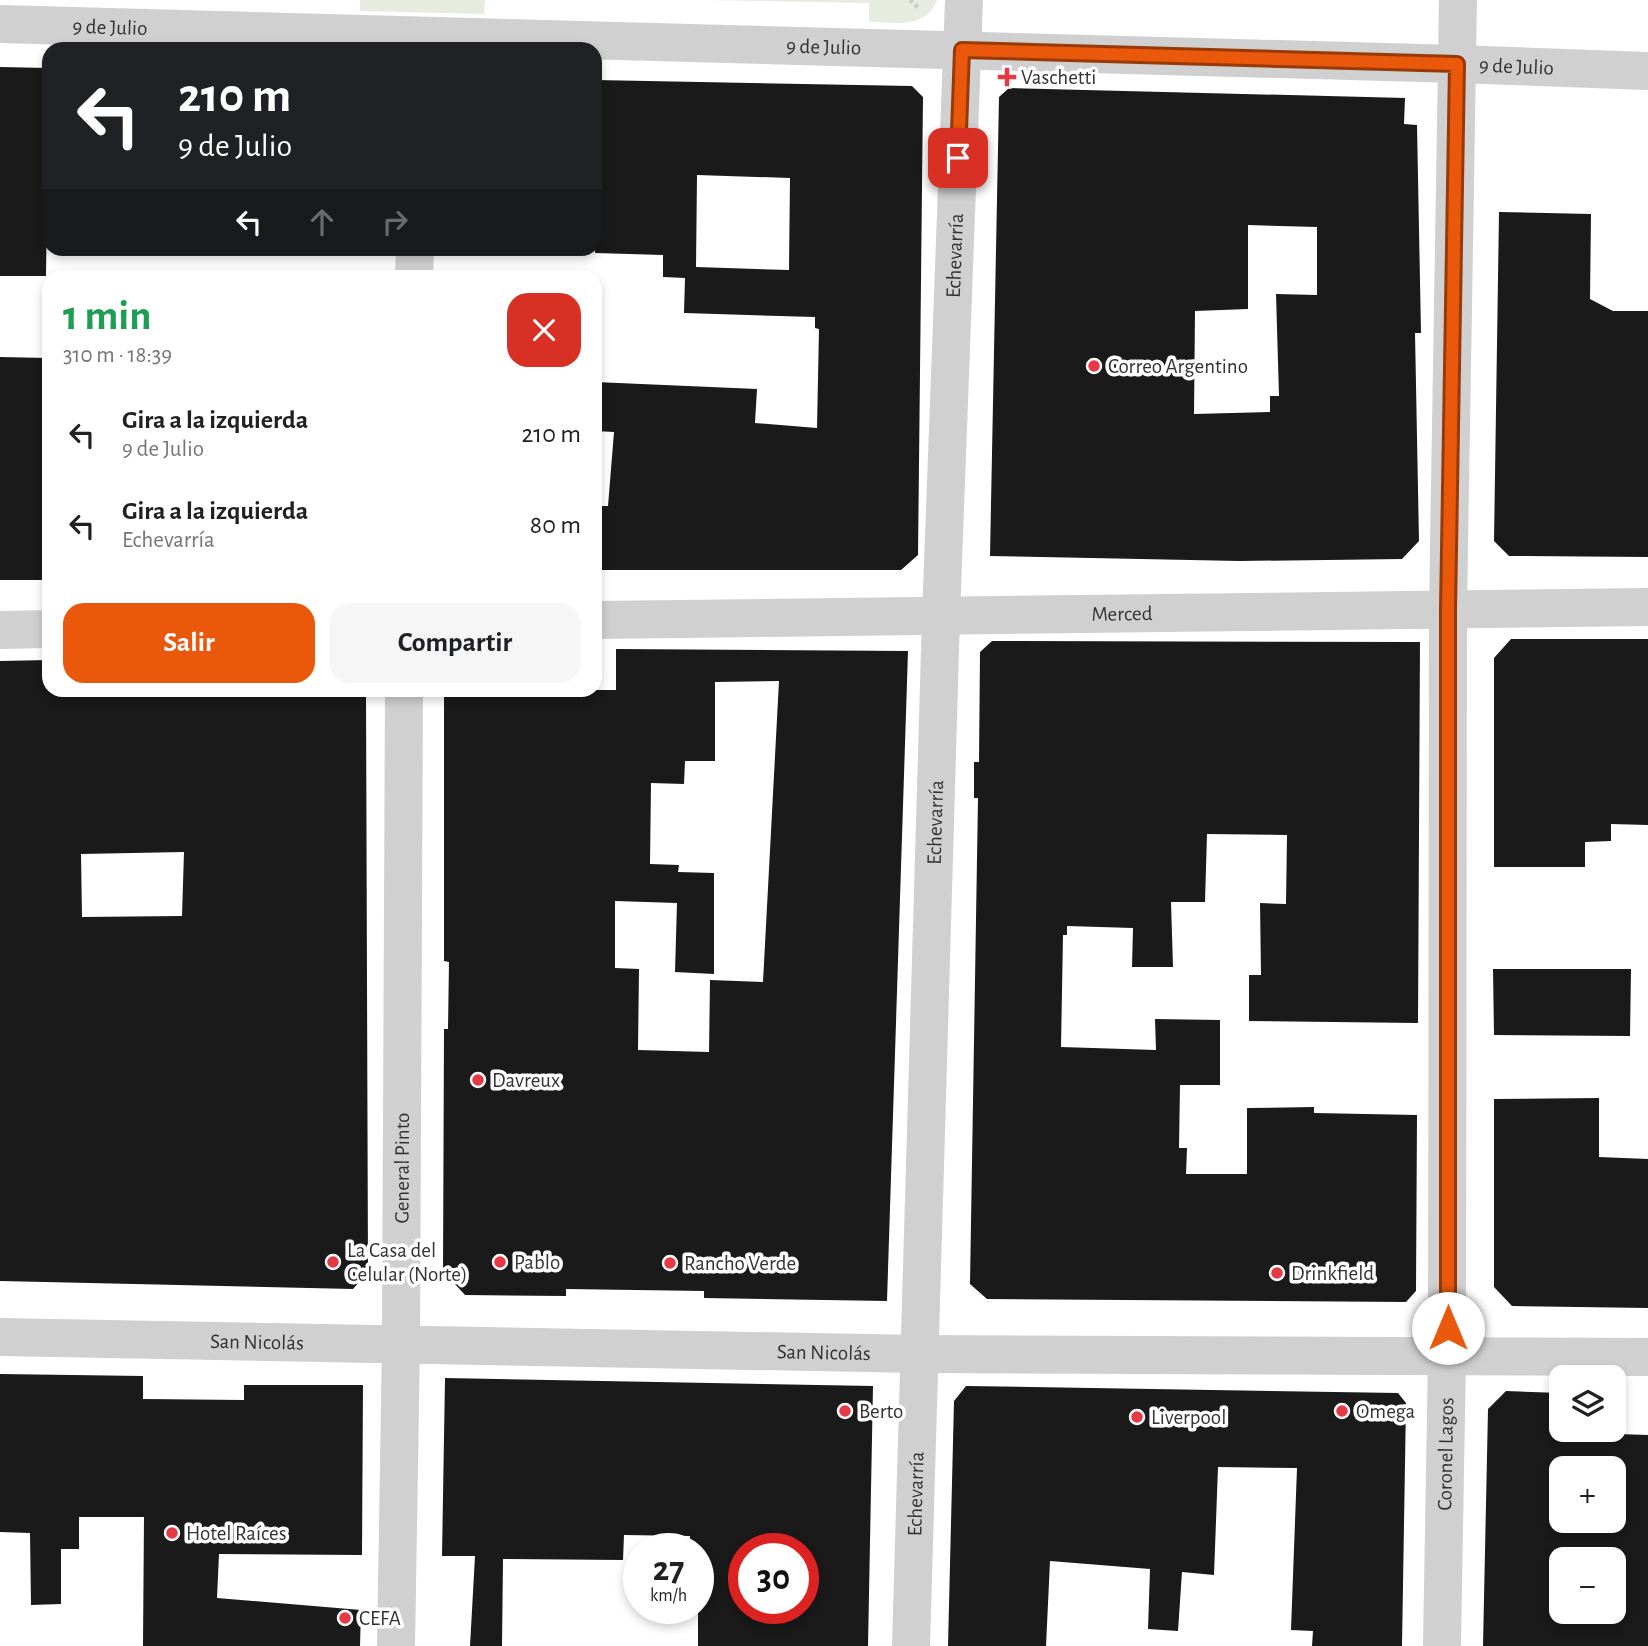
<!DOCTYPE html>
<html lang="es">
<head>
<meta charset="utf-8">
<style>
	:root { --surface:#fff; --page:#f6f6f6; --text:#202124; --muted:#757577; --accent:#ea580c }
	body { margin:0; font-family:"Alegreya Sans",sans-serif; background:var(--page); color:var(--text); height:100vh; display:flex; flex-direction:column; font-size:26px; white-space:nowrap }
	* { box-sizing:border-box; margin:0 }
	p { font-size:23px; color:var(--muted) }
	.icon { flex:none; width:38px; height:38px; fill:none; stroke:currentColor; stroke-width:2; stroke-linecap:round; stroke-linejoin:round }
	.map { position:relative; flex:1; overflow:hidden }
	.panel { position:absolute; left:42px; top:270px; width:560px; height:427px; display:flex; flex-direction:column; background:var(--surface); border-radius:21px; box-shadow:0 4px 10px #0003 }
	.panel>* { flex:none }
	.top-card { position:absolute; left:42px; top:42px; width:560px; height:214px; border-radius:21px; box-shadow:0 4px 10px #0003; background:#202124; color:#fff; overflow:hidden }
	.buttons { position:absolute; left:1549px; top:1365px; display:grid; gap:14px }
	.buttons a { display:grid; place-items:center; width:77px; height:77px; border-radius:14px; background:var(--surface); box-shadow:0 4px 10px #0003; font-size:35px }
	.speed { position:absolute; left:623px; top:1533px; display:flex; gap:14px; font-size:35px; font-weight:700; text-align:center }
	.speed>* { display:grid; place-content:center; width:91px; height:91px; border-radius:50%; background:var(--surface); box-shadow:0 4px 10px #0003; line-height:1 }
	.speed small { font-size:18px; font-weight:400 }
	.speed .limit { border:10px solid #d22; background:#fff; color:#111 }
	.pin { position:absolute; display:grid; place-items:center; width:60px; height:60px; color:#fff; margin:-30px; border-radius:14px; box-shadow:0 4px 10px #0006 }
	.me { position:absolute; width:77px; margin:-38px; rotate:0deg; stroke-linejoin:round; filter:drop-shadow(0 0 5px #0008) }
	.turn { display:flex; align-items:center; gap:24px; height:147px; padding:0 21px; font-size:32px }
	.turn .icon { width:91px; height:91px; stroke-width:2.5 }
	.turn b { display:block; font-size:49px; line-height:60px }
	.lanes { display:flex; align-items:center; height:66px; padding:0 21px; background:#0003; justify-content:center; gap:35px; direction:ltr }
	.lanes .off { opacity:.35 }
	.round { display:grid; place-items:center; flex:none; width:74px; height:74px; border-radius:21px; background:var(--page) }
	.headline { display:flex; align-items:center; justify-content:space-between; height:119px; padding:0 21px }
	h1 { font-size:42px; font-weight:700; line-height:52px; color:#1e9e55 }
	.cta { display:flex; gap:14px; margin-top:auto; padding:14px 21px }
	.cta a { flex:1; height:80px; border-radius:21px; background:var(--accent); color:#fff; font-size:28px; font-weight:700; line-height:80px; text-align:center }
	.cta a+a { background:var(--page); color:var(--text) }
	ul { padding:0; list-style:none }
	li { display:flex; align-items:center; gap:21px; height:91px; padding:0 21px }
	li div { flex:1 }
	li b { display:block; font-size:26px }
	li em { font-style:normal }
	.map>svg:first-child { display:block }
	.green { fill:#e6ecdf }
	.building { fill:#1a1a1a; fill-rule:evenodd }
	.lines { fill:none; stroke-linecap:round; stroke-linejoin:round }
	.path { stroke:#cdcdcd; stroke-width:4.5; stroke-dasharray:3.5 3.5; stroke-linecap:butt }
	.minor { stroke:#d0d0d0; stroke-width:38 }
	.tertiary { stroke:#d0d0d0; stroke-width:38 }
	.route-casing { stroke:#983908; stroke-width:18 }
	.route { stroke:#ea580c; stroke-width:12 }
	.poi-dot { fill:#e63946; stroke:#fff; stroke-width:2.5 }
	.labels { text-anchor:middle; stroke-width:7; stroke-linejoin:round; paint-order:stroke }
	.street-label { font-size:21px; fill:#333; stroke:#fff }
	.poi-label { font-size:21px; fill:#333; stroke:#fff; text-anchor:start }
</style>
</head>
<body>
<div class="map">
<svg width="1648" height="1646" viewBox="0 0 1648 1646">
	<rect width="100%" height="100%" fill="#fff"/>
	<path class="green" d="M 360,0 L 485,0 L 484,14 L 360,11 Z
		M 705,0 L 937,0 C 925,30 895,22 869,22 L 869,3 Z"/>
	<path class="building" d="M 0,67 L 49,68 L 46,276 L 0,276 Z
		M 595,80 L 912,86 L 923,97 L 918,555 L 901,570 L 595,570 L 595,506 L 608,506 L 614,432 L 595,431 L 595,382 L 757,389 L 755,423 L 817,428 L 819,329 L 815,328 L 815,317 L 684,313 L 685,278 L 663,277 L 663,255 L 595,253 ZM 697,175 L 790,178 L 789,270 L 696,267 Z
		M 1009,88 L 1405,98 L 1404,124 L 1417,125 L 1421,333 L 1415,333 L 1419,541 L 1402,559 L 1240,561 L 990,556 L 999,97 ZM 1248,225 L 1317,227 L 1317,295 L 1276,294 L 1279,396 L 1270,396 L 1270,412 L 1194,414 L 1195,311 L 1248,309 Z
		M 1499,212 L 1591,214 L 1590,299 L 1613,311 L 1648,311 L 1648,557 L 1509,556 L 1494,541 Z
		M 0,357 L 49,358 L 49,580 L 0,580 Z
		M 1511,639 L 1648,639 L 1648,825 L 1611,824 L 1611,841 L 1585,842 L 1585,867 L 1494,867 L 1494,658 Z
		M 992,641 L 1420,642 L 1418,1023 L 1249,1021 L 1249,975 L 1261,975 L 1260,903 L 1286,904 L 1287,835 L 1207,834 L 1205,902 L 1171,902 L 1173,967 L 1132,967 L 1133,928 L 1067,926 L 1067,935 L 1063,935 L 1061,1047 L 1156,1050 L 1155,1019 L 1220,1020 L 1220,1085 L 1180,1085 L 1179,1148 L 1187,1148 L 1186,1174 L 1247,1174 L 1247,1108 L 1314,1107 L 1314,1113 L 1417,1115 L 1416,1291 L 1406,1302 L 987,1299 L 970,1284 L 978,798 L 974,798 L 974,762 L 979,762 L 980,652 Z
		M 616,649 L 908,651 L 887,1301 L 704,1298 L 704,1291 L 566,1289 L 566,1296 L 465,1295 L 443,1271 L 444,1029 L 448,1029 L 449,962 L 444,961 L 444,690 L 616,690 ZM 779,681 L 763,982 L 710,980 L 709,1052 L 638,1050 L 639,969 L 615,968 L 615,901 L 677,903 L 675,972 L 714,974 L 714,873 L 678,872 L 679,865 L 650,864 L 651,783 L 684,784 L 685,761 L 715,761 L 715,682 Z
		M 49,660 L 49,690 L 366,690 L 368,1272 L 353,1289 L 0,1281 L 0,661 ZM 184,852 L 182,916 L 82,917 L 81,854 Z
		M 1493,969 L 1631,969 L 1630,1036 L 1494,1035 Z
		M 1599,1098 L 1599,1157 L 1648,1159 L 1648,1308 L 1512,1306 L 1494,1287 L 1494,1099 Z
		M 0,1374 L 143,1376 L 143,1399 L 244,1400 L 244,1385 L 363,1385 L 362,1555 L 219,1554 L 217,1598 L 361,1610 L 360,1646 L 143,1646 L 144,1517 L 79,1517 L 79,1549 L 61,1549 L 61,1604 L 31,1605 L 30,1533 L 0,1532 Z
		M 445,1378 L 873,1386 L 868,1646 L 698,1646 L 698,1548 L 689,1548 L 690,1536 L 624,1535 L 623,1560 L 503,1559 L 502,1646 L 470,1646 L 475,1556 L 442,1556 ZM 744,1549 L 803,1549 L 803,1611 L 744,1608 Z
		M 966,1386 L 1398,1393 L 1406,1403 L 1402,1646 L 1312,1646 L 1313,1631 L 1291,1630 L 1297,1468 L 1218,1467 L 1214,1575 L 1182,1572 L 1178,1631 L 1148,1629 L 1150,1569 L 1050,1561 L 1046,1646 L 948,1646 L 954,1401 Z
		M 1506,1391 L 1561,1393 L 1561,1430 L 1614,1430 L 1614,1394 L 1617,1394 L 1617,1434 L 1648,1435 L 1648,1646 L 1483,1646 L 1488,1409 ZM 1561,1468 L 1614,1468 L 1614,1521 L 1561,1521 ZM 1561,1559 L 1614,1559 L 1614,1612 L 1561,1612 Z"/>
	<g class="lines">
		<path class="path" d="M 910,0 L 920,9"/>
		<g class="minor">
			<path id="s1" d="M 0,24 L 1457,64 L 1648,71"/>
			<path d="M 414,276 L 415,248"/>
			<path id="s2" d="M 0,1337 L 919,1354 L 1648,1357"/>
			<path id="s3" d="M 396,1646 L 401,1343 L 404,690"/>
			<path id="s4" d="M 911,1646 L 941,616 L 964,0"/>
			<path id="s5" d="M 1442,1646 L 1447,1355 L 1448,610 L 1458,0"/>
		</g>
		<g class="tertiary">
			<path id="s6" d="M 595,620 L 1648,607"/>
			<path d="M 0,630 L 49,629"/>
		</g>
	</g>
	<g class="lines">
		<g class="route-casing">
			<path id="route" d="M 958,158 L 962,50 L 1457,64 L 1448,610 L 1448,1328"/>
		</g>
		<use href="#route" class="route"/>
	</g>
	<g class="poi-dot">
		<path d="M1003.5 66.5h7v7h7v7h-7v7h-7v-7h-7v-7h7z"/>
		<circle cx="1094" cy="366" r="7"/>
		<circle cx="478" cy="1080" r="7"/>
		<circle cx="333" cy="1262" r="7"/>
		<circle cx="500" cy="1262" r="7"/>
		<circle cx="670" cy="1263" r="7"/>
		<circle cx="1277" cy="1273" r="7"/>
		<circle cx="845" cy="1411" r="7"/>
		<circle cx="1342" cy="1411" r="7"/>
		<circle cx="1137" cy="1417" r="7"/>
		<circle cx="172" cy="1533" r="7"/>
		<circle cx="345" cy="1618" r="7"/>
	</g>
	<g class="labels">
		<g class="street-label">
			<text dy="7" stroke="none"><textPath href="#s1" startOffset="110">9 de Julio</textPath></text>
			<text dy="7" stroke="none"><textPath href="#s1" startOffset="824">9 de Julio</textPath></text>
			<text dy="7" stroke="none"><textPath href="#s1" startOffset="1517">9 de Julio</textPath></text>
			<text dy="7" stroke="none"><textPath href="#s4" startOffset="1391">Echevarría</textPath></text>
			<text dy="7" stroke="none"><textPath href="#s6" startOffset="527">Merced</textPath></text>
			<text dy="7" stroke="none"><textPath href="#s4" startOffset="824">Echevarría</textPath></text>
			<text dy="7" stroke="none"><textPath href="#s3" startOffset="478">General Pinto</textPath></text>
			<text dy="7" stroke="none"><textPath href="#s2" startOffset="257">San Nicolás</textPath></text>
			<text dy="7" stroke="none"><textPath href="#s2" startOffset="824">San Nicolás</textPath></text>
			<text dy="7" stroke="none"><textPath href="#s5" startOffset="192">Coronel Lagos</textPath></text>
			<text dy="7" stroke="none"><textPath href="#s4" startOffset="152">Echevarría</textPath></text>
		</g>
		<g class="poi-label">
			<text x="1021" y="84">Vaschetti</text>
			<text x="1108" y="373">Correo Argentino</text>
			<text x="492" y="1087">Davreux</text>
			<text x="347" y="1257">La Casa del<tspan x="347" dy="24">Celular (Norte)</tspan></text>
			<text x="514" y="1269">Pablo</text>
			<text x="684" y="1270">Rancho Verde</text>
			<text x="1291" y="1280">Drinkfield</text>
			<text x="859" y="1418">Berto</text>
			<text x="1356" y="1418">Omega</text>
			<text x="1151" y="1424">Liverpool</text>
			<text x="186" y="1540">Hotel Raíces</text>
			<text x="359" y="1625">CEFA</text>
		</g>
	</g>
</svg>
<div class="buttons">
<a><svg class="icon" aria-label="layers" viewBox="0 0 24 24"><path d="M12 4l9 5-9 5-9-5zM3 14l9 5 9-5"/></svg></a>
<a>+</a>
<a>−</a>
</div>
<div class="speed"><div>27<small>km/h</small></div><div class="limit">30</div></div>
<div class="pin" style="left:958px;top:158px;background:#d93025"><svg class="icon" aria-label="arrive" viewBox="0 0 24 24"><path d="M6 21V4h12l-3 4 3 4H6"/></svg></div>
<svg class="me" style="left:1448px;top:1328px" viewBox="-20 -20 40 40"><circle r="19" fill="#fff"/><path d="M0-13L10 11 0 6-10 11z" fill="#ea580c"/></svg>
<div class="top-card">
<div class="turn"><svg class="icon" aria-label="left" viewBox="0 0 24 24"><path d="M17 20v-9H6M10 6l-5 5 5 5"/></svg><div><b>210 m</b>9 de Julio</div></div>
<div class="lanes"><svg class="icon" aria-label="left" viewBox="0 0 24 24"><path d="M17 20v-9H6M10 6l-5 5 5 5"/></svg><svg class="icon off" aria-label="ahead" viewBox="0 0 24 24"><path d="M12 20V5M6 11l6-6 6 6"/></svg><svg class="icon off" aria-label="right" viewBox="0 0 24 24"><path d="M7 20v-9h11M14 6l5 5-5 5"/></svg></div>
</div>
<section class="panel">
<div class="headline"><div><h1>1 min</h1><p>310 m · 18:39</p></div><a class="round" style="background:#d93025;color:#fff"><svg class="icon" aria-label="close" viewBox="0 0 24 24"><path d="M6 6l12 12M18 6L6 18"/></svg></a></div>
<ul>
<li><svg class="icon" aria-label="left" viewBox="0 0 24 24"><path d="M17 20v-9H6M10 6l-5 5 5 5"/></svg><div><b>Gira a la izquierda</b><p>9 de Julio</p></div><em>210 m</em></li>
<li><svg class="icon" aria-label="left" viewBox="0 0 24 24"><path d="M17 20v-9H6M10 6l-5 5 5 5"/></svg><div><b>Gira a la izquierda</b><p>Echevarría</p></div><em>80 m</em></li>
</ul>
<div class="cta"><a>Salir</a><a>Compartir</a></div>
</section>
</div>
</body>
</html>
